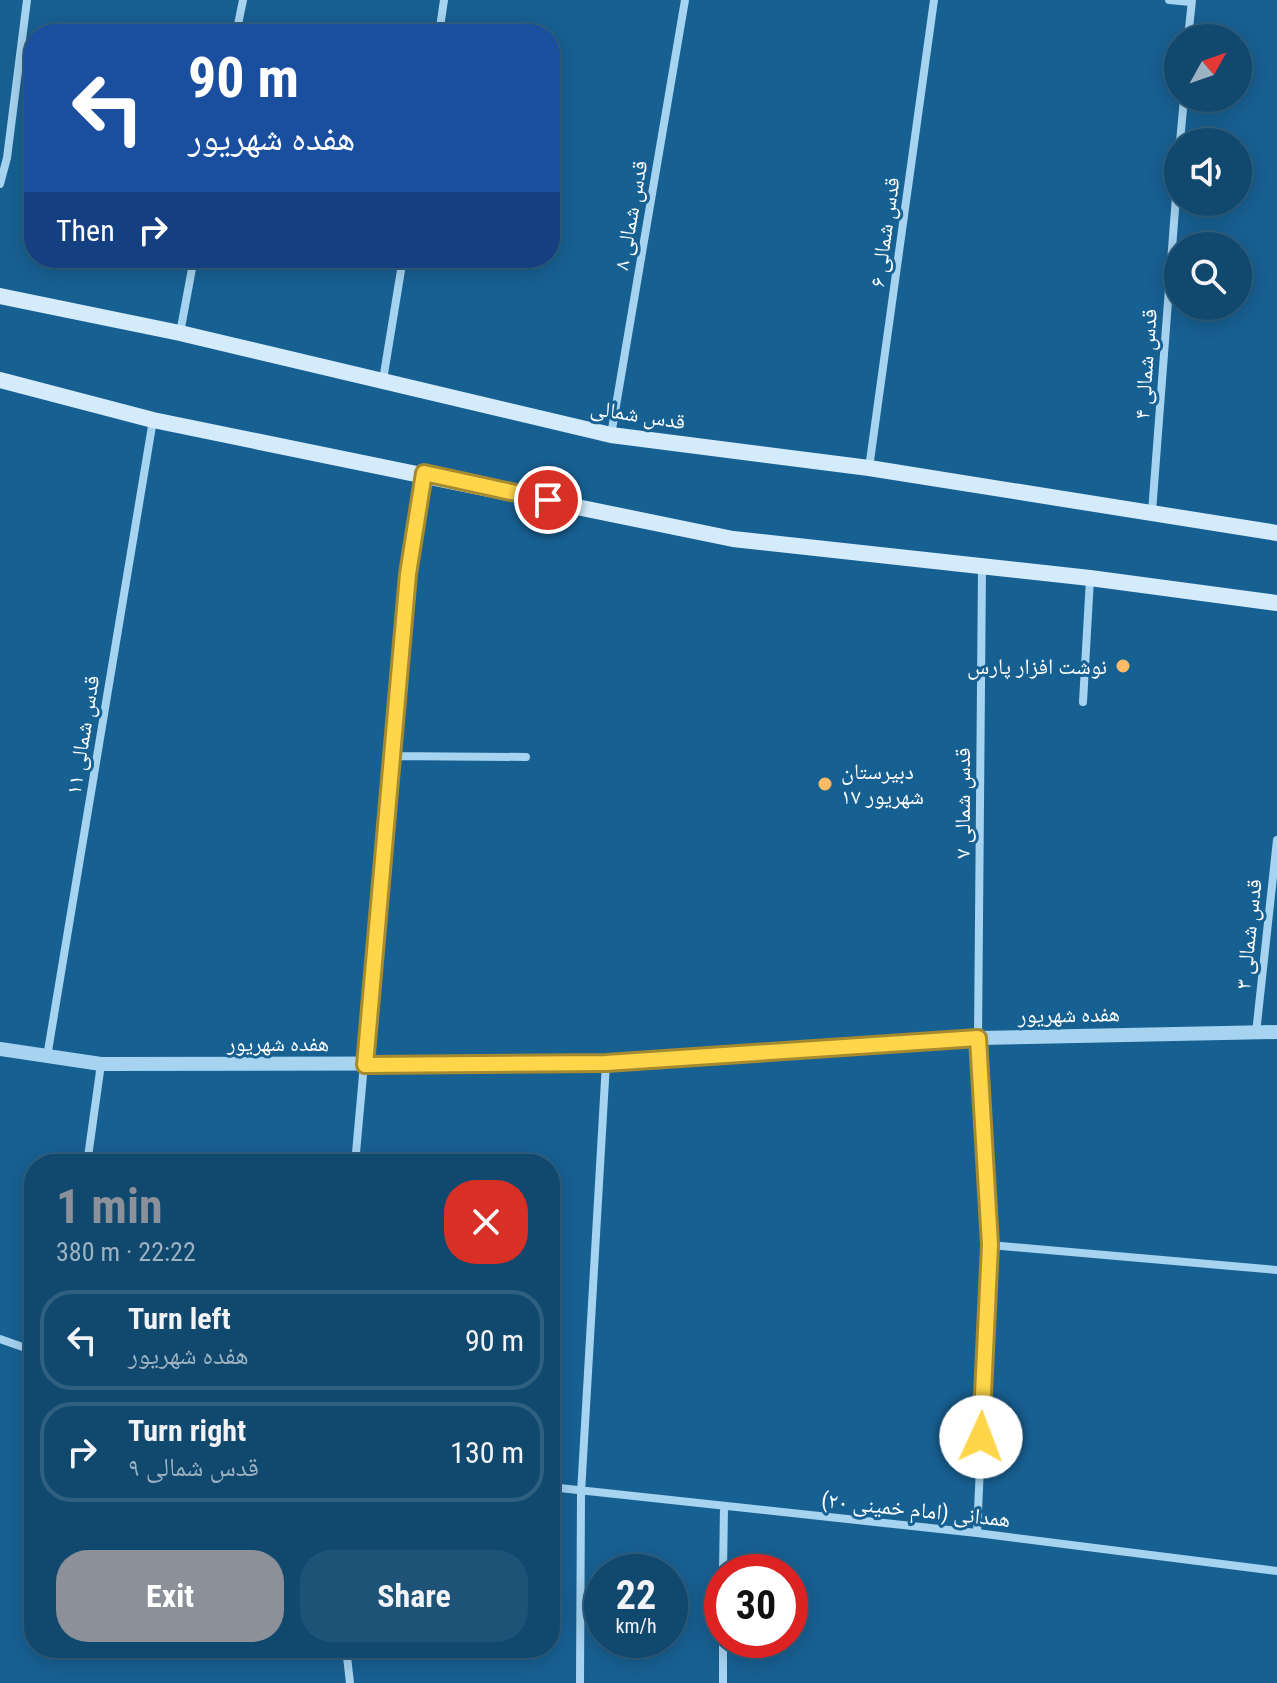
<!DOCTYPE html>
<html lang="en">
<head>
<meta charset="utf-8">
<style>
	:root { --surface:#11486e; --page:#1e5276; --text:#f1f3f6; --muted:#9cb2c2; --line:#306081; --accent:#8c9099 }
	body { margin:0; font-family:"Roboto Condensed","Noto Naskh Arabic",sans-serif; background:var(--page); color:var(--text); height:100vh; display:flex; flex-direction:column; font-size:30px; white-space:nowrap }
	* { box-sizing:border-box; margin:0 }
	p { font-size:26px; color:var(--muted) }
	.icon { flex:none; width:44px; height:44px; fill:none; stroke:currentColor; stroke-width:2; stroke-linecap:round; stroke-linejoin:round }
	.map { position:relative; flex:1; overflow:hidden }
	.drawer { position:absolute; left:24px; top:1154px; width:536px; height:504px; display:flex; flex-direction:column; background:var(--surface); border-radius:32px; box-shadow:0 4px 20px #0003,0 0 0 2px var(--line) }
	.drawer>* { flex:none }
	.banner { position:absolute; left:24px; top:24px; width:536px; height:244px; border-radius:32px; box-shadow:0 4px 20px #0003,0 0 0 2px var(--line); background:#1a4fa0; color:#fff; overflow:hidden }
	.needle { width:52px; rotate:50deg }
	.controls { position:absolute; left:1164px; top:24px; display:grid; gap:16px }
	.controls a { display:grid; place-items:center; width:88px; height:88px; border-radius:50%; background:var(--surface); box-shadow:0 4px 20px #0003,0 0 0 2px var(--line); font-size:40px }
	.speed { position:absolute; left:584px; top:1554px; display:flex; gap:16px; font-size:40px; font-weight:700; text-align:center }
	.speed>* { display:grid; place-content:center; width:104px; height:104px; border-radius:50%; background:var(--surface); box-shadow:0 4px 20px #0003,0 0 0 2px var(--line); line-height:1 }
	.speed small { font-size:20px; font-weight:400 }
	.speed .limit { border:12px solid #d22; background:#fff; color:#111 }
	.pin { position:absolute; display:grid; place-items:center; width:68px; height:68px; color:#fff; margin:-34px; border:4px solid #fff; border-radius:50%; box-shadow:0 2px 8px #0007 }
	.me { position:absolute; width:88px; margin:-44px; rotate:2deg; stroke-linejoin:round; filter:drop-shadow(0 0 6px #0008) }
	.turn { display:flex; align-items:center; gap:28px; height:168px; padding:0 32px; font-size:36px }
	.turn .icon { width:104px; height:104px; stroke-width:2.5 }
	.turn b { display:block; font-size:56px; line-height:68px }
	.then { display:flex; align-items:center; height:76px; padding:0 32px; background:#0003; gap:16px; font-size:30px }
	.round { display:grid; place-items:center; flex:none; width:84px; height:84px; border-radius:32px; background:var(--page) }
	.head { display:flex; align-items:center; justify-content:space-between; height:136px; padding:0 32px }
	h1 { font-size:48px; font-weight:700; line-height:60px; color:var(--accent) }
	.action { display:flex; gap:16px; margin-top:auto; padding:16px 32px }
	.action a { flex:1; height:92px; border-radius:32px; background:var(--accent); color:#fff; font-size:32px; font-weight:700; line-height:92px; text-align:center }
	.action a+a { background:var(--page); color:var(--text) }
	ul { padding:0; list-style:none }
	li { display:flex; align-items:center; gap:24px; height:100px; margin:0 16px 12px; padding:0 16px; border:4px solid var(--line); border-radius:32px }
	li div { flex:1 }
	li b { display:block; font-size:30px }
	li em { font-style:normal }
	.map>svg:first-child { display:block }
	.lines { fill:none; stroke-linecap:round; stroke-linejoin:round }
	.minor { stroke:#a6d3f0; stroke-width:8 }
	.tertiary { stroke:#a6d3f0; stroke-width:14 }
	.secondary { stroke:#d4ebfb; stroke-width:16 }
	.route-casing { stroke:#a68a30; stroke-width:20 }
	.route { stroke:#ffd54a; stroke-width:14 }
	.poi-dot { fill:#ffba65; stroke:#176092; stroke-width:3 }
	.labels { text-anchor:middle; stroke-width:6; stroke-linejoin:round; paint-order:stroke }
	.street-label { font-size:22px; fill:#fff; stroke:#176092 }
	.poi-label { font-size:22px; fill:#fff; stroke:#176092; text-anchor:end }
</style>
</head>
<body>
<div class="map">
<svg width="1277" height="1683" viewBox="0 0 1277 1683">
	<rect width="100%" height="100%" fill="#176092"/>
	<g class="lines">
		<path class="minor" d="M 1169,0 L 1191,2
			M 236,34 L 243,0
			M 439,34 L 444,0
			M 1188,38 L 1192,0
			M 1180,142 L 1184,98
			M 0,184 L 7,158 L 27,0
			M 180,333 L 194,258
			M 383,380 L 403,258
			M 611,435 L 685,0
			M 869,468 L 934,0
			M 1152,512 L 1178,170
			M 1083,702 L 1090,579
			M 390,756 L 526,757
			M 1256,1033 L 1277,840
			M 47,1057 L 153,420
			M 87,1164 L 101,1064
			M 355,1164 L 408,574 L 424,473
			M 990,1245 L 1277,1270
			M 0,1339 L 34,1351
			M 550,1487 L 977,1533 L 1277,1571
			M 977,1533 L 990,1245 L 978,1038 L 982,568
			M 723,1572 L 724,1507
			M 346,1648 L 350,1683
			M 580,1683 L 581,1493 L 606,1063
			M 723,1683 L 723,1640"/>
		<path class="tertiary" d="M 0,1049 L 101,1064 L 606,1063 L 978,1038 L 1277,1032"/>
		<path class="secondary" d="M 0,296 L 180,333 L 611,435 L 869,468 L 1277,533
			M 0,380 L 153,420 L 733,539 L 1090,578 L 1277,603"/>
	</g>
	<g class="lines">
		<g class="route-casing">
			<path id="route" d="M 548,500 L 424,473 L 408,574 L 365,1065 L 606,1063 L 978,1038 L 990,1245 L 981,1437"/>
		</g>
		<use href="#route" class="route"/>
	</g>
	<g class="poi-dot">
		<circle cx="1123" cy="666" r="8"/>
		<circle cx="825" cy="784" r="8"/>
	</g>
	<g class="labels">
		<g class="street-label">
			<text transform="translate(630 215) rotate(-80)" y="8">قدس شمالی ۸</text>
			<text transform="translate(884 232) rotate(-82)" y="8">قدس شمالی ۶</text>
			<text transform="translate(1145 364) rotate(-86)" y="8">قدس شمالی ۴</text>
			<text transform="translate(638 414) rotate(9)" y="8">قدس شمالی</text>
			<text transform="translate(82 735) rotate(-81)" y="8">قدس شمالی ۱۱</text>
			<text transform="translate(962 803) rotate(-90)" y="8">۷ قدس شمالی</text>
			<text transform="translate(1248 934) rotate(-84)" y="8">۳ قدس شمالی</text>
			<text transform="translate(1069 1014) rotate(-1)" y="8">هفده شهریور</text>
			<text x="278" y="1051">هفده شهریور</text>
			<text transform="translate(916 1509) rotate(6)" y="8">همدانی (امام خمینی ۲۰)</text>
		</g>
		<g class="poi-label">
			<text x="1107" y="674">نوشت افزار پارس</text>
			<text x="841" y="779" text-anchor="start">دبیرستان<tspan x="841" dy="25">۱۷ شهریور</tspan></text>
		</g>
	</g>
</svg>
<div class="controls">
<a><svg class="needle" viewBox="-14 -14 28 28"><path d="M0-13l5 13h-10z" fill="#e53935"/><path d="M0 13l5-13h-10z" fill="#9cb2c2"/></svg></a>
<a><svg class="icon" aria-label="sound" viewBox="0 0 24 24"><path d="M4 9h4l5-4v14l-5-4H4zM17 9q2 3 0 6"/></svg></a>
<a><svg class="icon" aria-label="search" viewBox="0 0 24 24"><circle cx="10" cy="10" r="6"/><path d="M15 15l6 6"/></svg></a>
</div>
<div class="speed"><div>22<small>km/h</small></div><div class="limit">30</div></div>
<div class="pin" style="left:548px;top:500px;background:#d93025"><svg class="icon" aria-label="arrive" viewBox="0 0 24 24"><path d="M6 21V4h12l-3 4 3 4H6"/></svg></div>
<svg class="me" style="left:981px;top:1437px" viewBox="-20 -20 40 40"><circle r="19" fill="#fff"/><path d="M0-13L10 11 0 6-10 11z" fill="#ffd54a"/></svg>
<div class="banner">
<div class="turn"><svg class="icon" aria-label="left" viewBox="0 0 24 24"><path d="M17 20v-9H6M10 6l-5 5 5 5"/></svg><div><b>90 m</b>هفده شهریور</div></div>
<div class="then">Then<svg class="icon" aria-label="right" viewBox="0 0 24 24"><path d="M7 20v-9h11M14 6l5 5-5 5"/></svg></div>
</div>
<section class="drawer">
<div class="head"><div><h1>1 min</h1><p>380 m · 22:22</p></div><a class="round" style="background:#d93025;color:#fff"><svg class="icon" aria-label="close" viewBox="0 0 24 24"><path d="M6 6l12 12M18 6L6 18"/></svg></a></div>
<ul>
<li><svg class="icon" aria-label="left" viewBox="0 0 24 24"><path d="M17 20v-9H6M10 6l-5 5 5 5"/></svg><div><b>Turn left</b><p>هفده شهریور</p></div><em>90 m</em></li>
<li><svg class="icon" aria-label="right" viewBox="0 0 24 24"><path d="M7 20v-9h11M14 6l5 5-5 5"/></svg><div><b>Turn right</b><p>قدس شمالی ۹</p></div><em>130 m</em></li>
</ul>
<div class="action"><a>Exit</a><a>Share</a></div>
</section>
</div>
</body>
</html>
